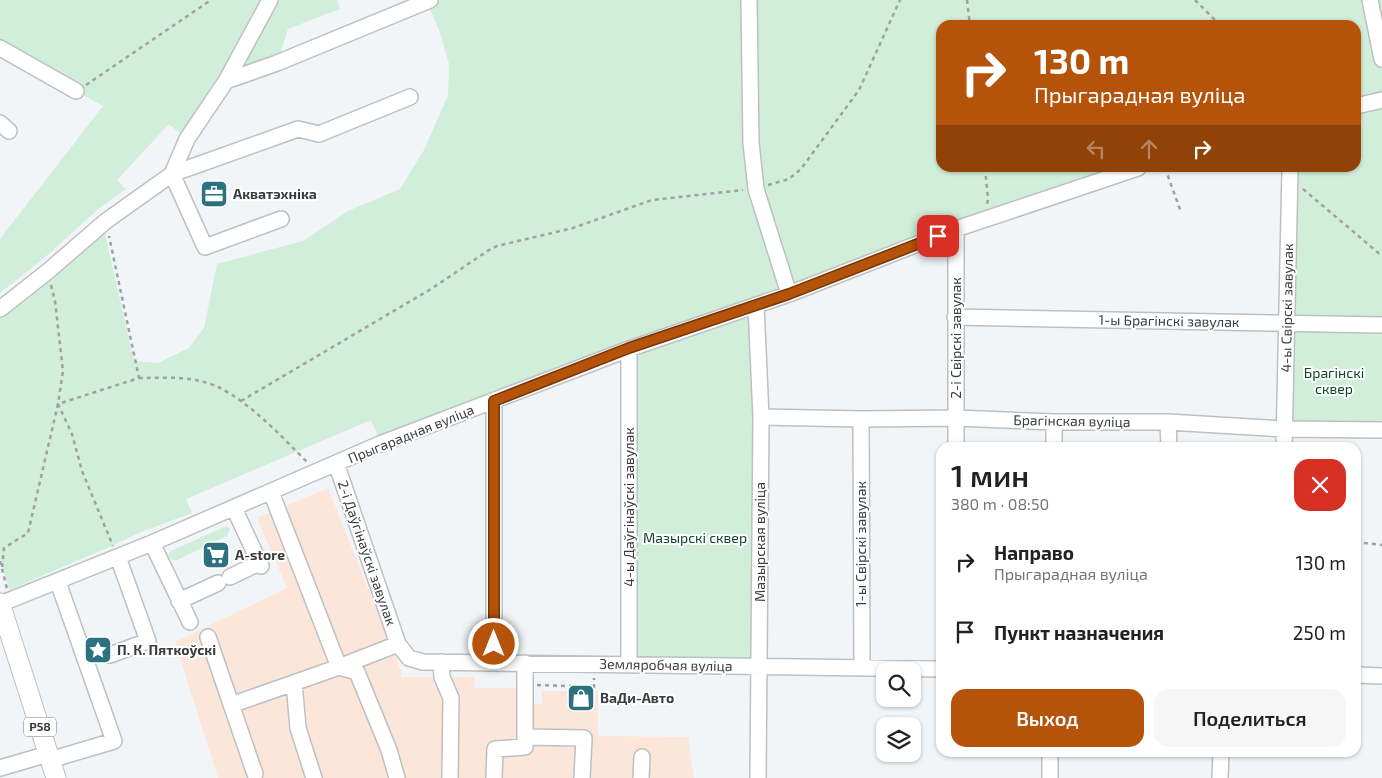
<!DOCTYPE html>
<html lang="ru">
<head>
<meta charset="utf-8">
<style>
	:root { --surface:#fff; --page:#f6f6f6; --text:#222; --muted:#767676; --accent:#b45309 }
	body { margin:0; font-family:"Exo 2",sans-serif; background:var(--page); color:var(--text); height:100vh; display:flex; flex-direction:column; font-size:19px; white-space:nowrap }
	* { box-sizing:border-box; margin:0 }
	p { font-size:16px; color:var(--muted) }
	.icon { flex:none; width:28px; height:28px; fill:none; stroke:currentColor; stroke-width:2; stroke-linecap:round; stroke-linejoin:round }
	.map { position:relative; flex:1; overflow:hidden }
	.sheet { position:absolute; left:936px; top:442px; width:425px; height:315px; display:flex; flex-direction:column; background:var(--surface); border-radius:15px; box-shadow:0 1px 4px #0004 }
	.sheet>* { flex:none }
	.hud { position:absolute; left:936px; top:20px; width:425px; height:152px; border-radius:15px; box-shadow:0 1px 4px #0004; background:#b45309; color:#fff; overflow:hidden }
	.fabs { position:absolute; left:876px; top:662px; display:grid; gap:10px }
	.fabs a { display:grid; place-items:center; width:45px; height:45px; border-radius:10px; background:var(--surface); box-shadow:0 1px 4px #0004; font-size:25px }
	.pin { position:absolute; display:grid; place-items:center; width:42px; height:42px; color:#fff; margin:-21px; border-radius:10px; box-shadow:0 2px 8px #0006 }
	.me { position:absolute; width:55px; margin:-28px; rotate:0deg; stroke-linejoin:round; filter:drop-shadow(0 0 4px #0008) }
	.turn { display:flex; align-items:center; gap:18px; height:105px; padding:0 15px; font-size:22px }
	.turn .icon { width:65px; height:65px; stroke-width:2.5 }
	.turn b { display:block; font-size:35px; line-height:42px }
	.lanes { display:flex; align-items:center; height:48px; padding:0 15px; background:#0003; justify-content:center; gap:25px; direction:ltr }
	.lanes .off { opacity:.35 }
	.round { display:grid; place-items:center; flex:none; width:52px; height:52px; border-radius:15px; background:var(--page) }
	.headline { display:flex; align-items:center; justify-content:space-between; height:85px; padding:0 15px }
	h1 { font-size:30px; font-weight:600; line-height:38px }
	.cta { display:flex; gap:10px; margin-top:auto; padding:10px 15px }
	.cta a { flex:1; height:58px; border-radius:15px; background:var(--accent); color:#fff; font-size:20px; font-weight:600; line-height:58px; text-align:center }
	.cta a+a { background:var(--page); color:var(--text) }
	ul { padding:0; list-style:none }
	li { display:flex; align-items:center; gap:15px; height:70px; padding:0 15px }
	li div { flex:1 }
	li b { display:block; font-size:19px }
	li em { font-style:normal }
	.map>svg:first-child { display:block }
	.industrial { fill:#fce5d9 }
	.green { fill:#d0eed9 }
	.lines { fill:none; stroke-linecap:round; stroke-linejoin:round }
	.minor-casing { stroke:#bdc0c3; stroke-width:18 }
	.major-casing { stroke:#bdc0c3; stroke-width:21 }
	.path { stroke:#9ea1a3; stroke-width:2.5; stroke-dasharray:4 4; stroke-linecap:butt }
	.minor { stroke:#fff; stroke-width:15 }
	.major { stroke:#fff; stroke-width:19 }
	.route-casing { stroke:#753606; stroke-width:12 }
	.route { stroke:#b45309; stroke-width:9 }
	.labels { text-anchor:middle; stroke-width:4; stroke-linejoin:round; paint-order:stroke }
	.shield { fill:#fff; stroke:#767778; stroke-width:1 }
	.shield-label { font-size:12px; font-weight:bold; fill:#3b3d3e }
	.poi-label { font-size:14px; font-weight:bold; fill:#3b3d3e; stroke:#fff; text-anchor:start }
	.street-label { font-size:14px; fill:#3b3d3e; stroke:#fff }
	.park-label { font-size:14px; fill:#0a4627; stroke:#fff }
</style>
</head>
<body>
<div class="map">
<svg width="1382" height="778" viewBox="0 0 1382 778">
	<rect width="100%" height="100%" fill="#f1f5f8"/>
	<path class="industrial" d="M 328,488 L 401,671 L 401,677 L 474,677 L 475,688 L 518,688 L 518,705 L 542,704 L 542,691 L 598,691 L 598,736 L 689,737 L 689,749 L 694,778 L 218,778 L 175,642 L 287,588 L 257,518 Z"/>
	<path class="green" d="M 0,0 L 337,0 L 340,9 L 288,29 L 277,63 L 226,81 L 187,139 L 169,124 L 117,180 L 126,189 L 97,210 L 43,259 L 0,293 L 0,239 L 103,106 L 0,48 Z
		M 435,0 L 1382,0 L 1382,430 L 1284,429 L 1290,168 L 1356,168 L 1356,25 L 941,25 L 941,168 L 1134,168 L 381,443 L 371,420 L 186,499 L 192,513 L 141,532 L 116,544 L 9,590 L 0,557 L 0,316 L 104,229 L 134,361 L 158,363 L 189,348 L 204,328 L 217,264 L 303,241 L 348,211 L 400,189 L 424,150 L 448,95 L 449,64 L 439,30 L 427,3 Z
		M 756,305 L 760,667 L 629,665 L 629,349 Z
		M 226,526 L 230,529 L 227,536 L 177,560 L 173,560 L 169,557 L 169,554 L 171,551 Z"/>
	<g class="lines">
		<g class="minor-casing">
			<path id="minor" d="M 749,0 L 751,143 L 756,189 L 789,294
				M 1370,0 L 1382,59
				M 0,48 L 76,91
				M 226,81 L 277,63 L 430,0
				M 1356,106 L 1382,100
				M 0,123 L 9,131
				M 281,219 L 205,247 L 172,174 L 298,129 L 319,134 L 410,97
				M 756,305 L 761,417 L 758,778
				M 0,309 L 47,272 L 106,221 L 172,174 L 187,139 L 226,81 L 270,0
				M 955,317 L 1382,325
				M 494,401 L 494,663
				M 761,417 L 861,419 L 956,418 L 1054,422 L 1168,422 L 1284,429 L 1382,430
				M 861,419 L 862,668
				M 1168,422 L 1169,448
				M 956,448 L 956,229
				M 1054,448 L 1054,422
				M 1284,448 L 1290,168
				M 336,463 L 398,644 L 409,658 L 423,662 L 941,669
				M 271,492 L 339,667
				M 234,508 L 261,566
				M 152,543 L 190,622
				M 230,577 L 259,563
				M 179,601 L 218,583
				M 0,604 L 152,543 L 380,444 L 629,349 L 789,294 L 956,229 L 1138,168
				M 208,637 L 255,774
				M 110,655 L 148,641 L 118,557
				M 441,662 L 442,677 L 451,698 L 450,778
				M 629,665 L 629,349
				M 339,667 L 357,672 L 389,750 L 397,778
				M 1356,675 L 1382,676
				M 294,683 L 298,728 L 314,778
				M 231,705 L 339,667 L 398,644
				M 525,737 L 584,738 L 582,778
				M 50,760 L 114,741 L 58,582
				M 0,768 L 48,754
				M 494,778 L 495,749 L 525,747 L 525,663
				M 641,778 L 642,757
				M 1050,778 L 1050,752
				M 1220,778 L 1221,752"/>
		</g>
		<g class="major-casing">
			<path id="major" d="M 0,603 L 56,778"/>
		</g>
		<path class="path" d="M 967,0 L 970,25
			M 1195,0 L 1220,25
			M 86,85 L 211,0
			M 985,168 L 988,199 L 987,205
			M 1165,168 L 1181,212
			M 768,185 L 789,179 L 801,169 L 859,90 L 900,0
			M 1303,189 L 1382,256
			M 51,285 L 55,301 L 63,371 L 58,404 L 72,434 L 82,471 L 113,546
			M 139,378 C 160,378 184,376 204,382 C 240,391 281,436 307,462
			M 241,401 L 431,289 L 489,250 L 497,246 L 573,228 L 652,200 L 743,190
			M 1356,542 L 1382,545
			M 0,561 L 7,589
			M 2,567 L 4,548 L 28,533 L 58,404 L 139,378 L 109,236
			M 537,685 L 594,687 L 594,678"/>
		<use href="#minor" class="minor"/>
		<use href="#major" class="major"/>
	</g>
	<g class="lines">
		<g class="route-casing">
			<path id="route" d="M 494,644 L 494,401 L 629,348 L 789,294 L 938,236"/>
		</g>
		<use href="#route" class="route"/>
	</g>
	<defs>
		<g id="office-square" transform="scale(1.4375)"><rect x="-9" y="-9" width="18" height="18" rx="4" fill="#2b717f" stroke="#fff"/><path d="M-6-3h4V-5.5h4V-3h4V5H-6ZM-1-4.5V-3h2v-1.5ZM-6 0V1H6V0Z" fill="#fff"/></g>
		<g id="supermarket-square" transform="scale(1.4375)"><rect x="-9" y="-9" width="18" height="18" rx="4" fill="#2b717f" stroke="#fff"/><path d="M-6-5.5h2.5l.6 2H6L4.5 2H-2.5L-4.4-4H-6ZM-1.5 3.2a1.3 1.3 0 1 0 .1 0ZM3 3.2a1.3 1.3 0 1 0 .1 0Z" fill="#fff"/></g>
		<g id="sight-square" transform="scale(1.4375)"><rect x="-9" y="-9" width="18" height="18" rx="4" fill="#2b717f" stroke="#fff"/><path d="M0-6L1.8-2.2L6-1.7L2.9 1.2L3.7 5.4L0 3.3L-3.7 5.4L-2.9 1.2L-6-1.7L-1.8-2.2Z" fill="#fff"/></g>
		<g id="shop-square" transform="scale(1.4375)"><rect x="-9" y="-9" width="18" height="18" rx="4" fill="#2b717f" stroke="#fff"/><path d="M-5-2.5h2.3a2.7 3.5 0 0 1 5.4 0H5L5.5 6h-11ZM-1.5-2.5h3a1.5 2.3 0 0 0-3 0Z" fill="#fff"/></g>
	</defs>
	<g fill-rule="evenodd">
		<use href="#office-square" x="214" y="194"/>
		<use href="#supermarket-square" x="216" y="555"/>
		<use href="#sight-square" x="98" y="650"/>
		<use href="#shop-square" x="581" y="698"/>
	</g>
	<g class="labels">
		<rect class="shield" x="24" y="717.5" width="32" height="19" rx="4"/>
		<g class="shield-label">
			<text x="40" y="731">Р58</text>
		</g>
		<g class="poi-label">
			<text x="233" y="199">Акватэхніка</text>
			<text x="235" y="560">А-store</text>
			<text x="117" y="655">П. К. Пяткоўскі</text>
			<text x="600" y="703">ВаДи-Авто</text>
		</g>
		<g class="street-label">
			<text transform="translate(1287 308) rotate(-89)" y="5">4-ы Свірскі завулак</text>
			<text transform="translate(1169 321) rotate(1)" y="5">1-ы Брагінскі завулак</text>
			<text transform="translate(956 338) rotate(-90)" y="5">2-і Свірскі завулак</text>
			<text transform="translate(1072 421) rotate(1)" y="5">Брагінская вуліца</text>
			<text transform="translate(411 434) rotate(-22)" y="5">Прыгарадная вуліца</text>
			<text transform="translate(629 507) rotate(-90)" y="5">4-ы Даўгінаўскі завулак</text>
			<text transform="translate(760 542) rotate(-90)" y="5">Мазырская вуліца</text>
			<text transform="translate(861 544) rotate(-90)" y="5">1-ы Свірскі завулак</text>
			<text transform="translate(367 553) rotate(71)" y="5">2-і Даўгінаўскі завулак</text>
			<text transform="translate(666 665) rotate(1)" y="5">Земляробчая вуліца</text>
		</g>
		<g class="park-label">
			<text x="1334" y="378">Брагінскі<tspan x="1334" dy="16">сквер</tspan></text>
			<text x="695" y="543">Мазырскі сквер</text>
		</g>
	</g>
</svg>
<div class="fabs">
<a><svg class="icon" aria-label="search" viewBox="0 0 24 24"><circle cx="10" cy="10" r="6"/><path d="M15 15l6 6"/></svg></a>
<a><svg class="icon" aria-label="layers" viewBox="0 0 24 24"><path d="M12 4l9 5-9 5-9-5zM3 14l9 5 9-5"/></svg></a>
</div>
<div class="pin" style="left:938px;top:236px;background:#d93025"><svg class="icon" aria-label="arrive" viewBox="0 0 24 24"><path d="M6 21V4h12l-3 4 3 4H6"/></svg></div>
<svg class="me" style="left:494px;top:644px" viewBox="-20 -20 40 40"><circle r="17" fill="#b45309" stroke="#fff" stroke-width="3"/><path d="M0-11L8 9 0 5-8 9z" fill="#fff"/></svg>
<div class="hud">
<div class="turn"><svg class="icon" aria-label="right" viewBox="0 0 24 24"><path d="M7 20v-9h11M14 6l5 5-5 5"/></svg><div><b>130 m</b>Прыгарадная вуліца</div></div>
<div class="lanes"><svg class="icon off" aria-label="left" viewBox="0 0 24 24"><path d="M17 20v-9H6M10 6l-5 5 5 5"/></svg><svg class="icon off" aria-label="ahead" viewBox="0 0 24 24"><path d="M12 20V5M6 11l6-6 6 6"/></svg><svg class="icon" aria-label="right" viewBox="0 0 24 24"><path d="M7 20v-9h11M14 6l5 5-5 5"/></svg></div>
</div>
<section class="sheet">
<div class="headline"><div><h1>1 мин</h1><p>380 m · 08:50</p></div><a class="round" style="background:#d93025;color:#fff"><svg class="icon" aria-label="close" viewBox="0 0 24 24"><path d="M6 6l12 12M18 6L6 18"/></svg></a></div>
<ul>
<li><svg class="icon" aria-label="right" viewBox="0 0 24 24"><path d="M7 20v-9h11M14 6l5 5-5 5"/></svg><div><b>Направо</b><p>Прыгарадная вуліца</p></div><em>130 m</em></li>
<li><svg class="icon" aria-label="arrive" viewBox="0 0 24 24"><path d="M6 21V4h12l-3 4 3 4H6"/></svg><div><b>Пункт назначения</b></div><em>250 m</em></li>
</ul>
<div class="cta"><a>Выход</a><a>Поделиться</a></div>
</section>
</div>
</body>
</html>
